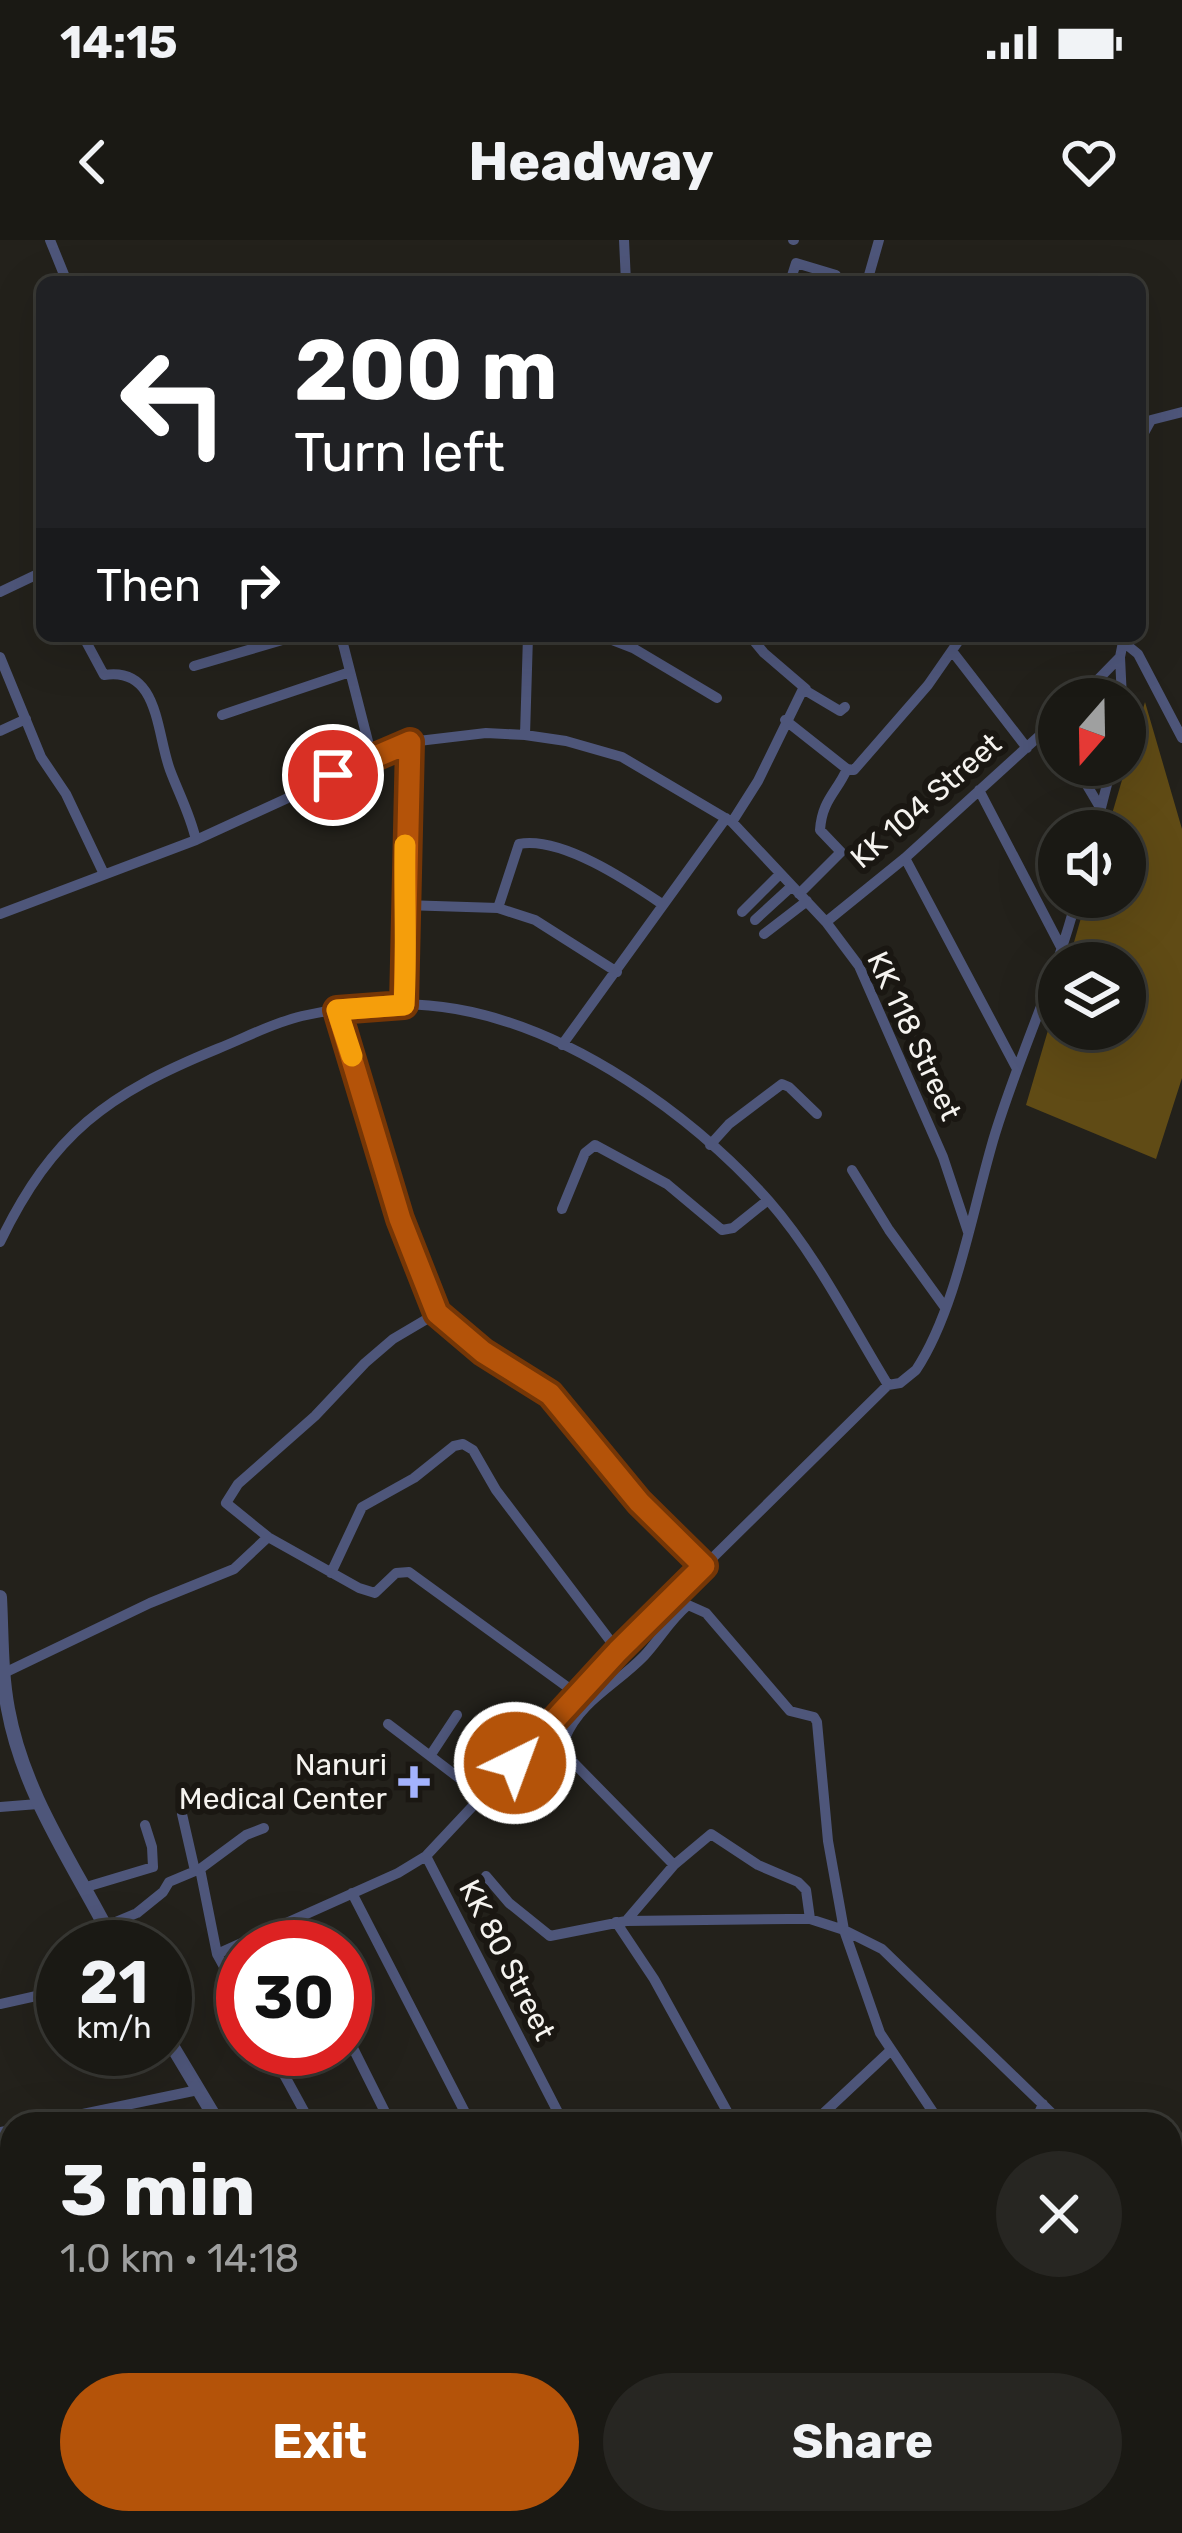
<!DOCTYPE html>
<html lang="en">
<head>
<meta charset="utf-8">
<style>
	:root { --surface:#1a1914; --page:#272622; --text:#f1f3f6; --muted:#9fa0a0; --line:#383834; --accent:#b45309 }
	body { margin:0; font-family:Rubik,sans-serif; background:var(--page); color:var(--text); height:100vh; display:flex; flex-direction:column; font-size:45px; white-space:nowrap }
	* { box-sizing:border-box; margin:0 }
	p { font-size:39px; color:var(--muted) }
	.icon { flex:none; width:66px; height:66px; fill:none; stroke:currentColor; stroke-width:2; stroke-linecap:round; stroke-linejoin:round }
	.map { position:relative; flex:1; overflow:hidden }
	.drawer { position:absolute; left:0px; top:1872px; width:1182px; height:423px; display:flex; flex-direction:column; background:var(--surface); border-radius:36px 36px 0 0; box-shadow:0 12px 48px #0002,0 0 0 3px var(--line) }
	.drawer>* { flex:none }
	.top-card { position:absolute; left:36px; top:36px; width:1110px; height:366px; border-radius:18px; box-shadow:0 12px 48px #0002,0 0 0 3px var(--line); background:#202124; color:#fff; overflow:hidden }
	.needle { width:78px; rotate:200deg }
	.buttons { position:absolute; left:1038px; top:438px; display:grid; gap:24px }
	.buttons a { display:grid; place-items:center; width:108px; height:108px; border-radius:50%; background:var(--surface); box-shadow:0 12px 48px #0002,0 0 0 3px var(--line); font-size:60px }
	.speed { position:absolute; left:36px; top:1680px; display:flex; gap:24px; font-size:60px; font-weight:700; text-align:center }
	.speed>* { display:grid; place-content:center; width:156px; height:156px; border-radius:50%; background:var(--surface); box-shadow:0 12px 48px #0002,0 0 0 3px var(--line); line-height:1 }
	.speed small { font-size:30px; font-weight:400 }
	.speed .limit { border:18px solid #d22; background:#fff; color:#111 }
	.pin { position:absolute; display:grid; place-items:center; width:102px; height:102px; color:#fff; margin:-51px; border:6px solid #fff; border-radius:50%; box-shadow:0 3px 12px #0007 }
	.me { position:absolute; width:132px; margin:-66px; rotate:42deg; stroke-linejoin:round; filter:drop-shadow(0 0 9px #0008) }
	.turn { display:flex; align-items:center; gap:42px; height:252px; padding:0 60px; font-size:54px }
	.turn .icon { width:156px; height:156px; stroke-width:2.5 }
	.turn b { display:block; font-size:84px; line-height:102px }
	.then { display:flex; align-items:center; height:114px; padding:0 60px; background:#0003; gap:24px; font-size:45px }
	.round { display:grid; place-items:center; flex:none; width:126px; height:126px; border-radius:63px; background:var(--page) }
	.summary { display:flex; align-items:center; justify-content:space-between; height:204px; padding:0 60px }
	h1 { font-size:72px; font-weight:700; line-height:90px }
	.button { display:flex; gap:24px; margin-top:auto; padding:24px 60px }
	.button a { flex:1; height:138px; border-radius:72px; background:var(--accent); color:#fff; font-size:48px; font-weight:700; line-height:138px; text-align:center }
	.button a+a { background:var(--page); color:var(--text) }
	.status { display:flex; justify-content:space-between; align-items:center; height:84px; padding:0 60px; background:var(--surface); direction:ltr }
	.status svg { height:33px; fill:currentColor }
	header { display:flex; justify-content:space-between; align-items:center; height:156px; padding:0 60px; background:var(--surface); font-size:54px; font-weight:700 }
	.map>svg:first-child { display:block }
	.forest { fill:#604b15 }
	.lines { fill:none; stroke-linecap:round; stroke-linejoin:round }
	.minor { stroke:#4e567a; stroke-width:10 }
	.tertiary { stroke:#4e567a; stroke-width:14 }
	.route-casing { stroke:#753606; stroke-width:30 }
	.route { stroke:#b45309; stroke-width:21 }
	.slow { stroke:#f59e0b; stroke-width:21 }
	.poi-dot { fill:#a3b2fd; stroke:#1a1712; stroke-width:4.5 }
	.labels { text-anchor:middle; stroke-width:12; stroke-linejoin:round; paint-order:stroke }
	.street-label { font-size:30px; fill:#f5f3ef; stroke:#1a1712 }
	.poi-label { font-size:30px; fill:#f5f3ef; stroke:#1a1712; text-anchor:end }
</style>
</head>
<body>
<div class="status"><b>14:15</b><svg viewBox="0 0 49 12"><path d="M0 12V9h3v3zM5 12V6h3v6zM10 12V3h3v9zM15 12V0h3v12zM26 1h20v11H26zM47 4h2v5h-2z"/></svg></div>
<header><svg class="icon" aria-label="back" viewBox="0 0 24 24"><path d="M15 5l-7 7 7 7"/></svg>Headway<svg class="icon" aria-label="heart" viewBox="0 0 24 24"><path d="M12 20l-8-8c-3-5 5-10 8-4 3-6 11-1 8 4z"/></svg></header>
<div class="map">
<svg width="1182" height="2293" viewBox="0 0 1182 2293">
	<rect width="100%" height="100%" fill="#23211b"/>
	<path class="forest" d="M 1145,462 L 1182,589 L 1182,838 L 1156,919 L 1026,865 L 1059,753 L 1059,789 L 1125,789 L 1125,723 L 1068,723 L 1087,657 L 1125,657 L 1125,591 L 1107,591 Z"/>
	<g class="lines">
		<path class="minor" d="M 50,0 L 67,42
			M 624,0 L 626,42
			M 793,0 L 794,0
			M 790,42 L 796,23 L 836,35
			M 867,42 L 879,0
			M 42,58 L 42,70
			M 1140,200 L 1151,180 L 1182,172
			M 0,352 L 42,332
			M 83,396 L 104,435 C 159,426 156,492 170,530 C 179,554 190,574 196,600
			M 341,396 L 372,517
			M 602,396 L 633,408 L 717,458
			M 750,396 L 764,413 L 806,449
			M 1116,396 L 1138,414 L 1182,498
			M 952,411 L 1027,508
			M 0,417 L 41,517 L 66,554 L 103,632
			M 1120,417 L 1122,459
			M 194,426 L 296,396
			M 1079,459 L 1120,417 L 1123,402
			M 222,475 L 350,432
			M 785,480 L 847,529 L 854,530 L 928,445 L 962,396
			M 0,491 L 26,479
			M 525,495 L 528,396
			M 1075,525 L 1101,569
			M 979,550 L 1063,711
			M 732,582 L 758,541 L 803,449 L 840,471 L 845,467
			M 1095,591 L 1112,525
			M 905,618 L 1017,829
			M 799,654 L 841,612 L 820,590 C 822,560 837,552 847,529
			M 404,665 L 498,668 L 535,680 L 617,732
			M 498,668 L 519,604 C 561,596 628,641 662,664
			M 742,672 L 780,634
			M 0,674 L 196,600 L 410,502 L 486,493 L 525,495 L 566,501 L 622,517 L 732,582 L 826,682 L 859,726 L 943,917 L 968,992
			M 755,680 L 792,646
			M 826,682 L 905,618 L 1059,478
			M 764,694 L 807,661
			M 403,765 L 410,502
			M 337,770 L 400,979 L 437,1073 L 483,1112 L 550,1154 L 639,1262 L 704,1326
			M 562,805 L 726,578
			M 710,905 L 729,884 L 782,844 L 789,847 L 817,874
			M 852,930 L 889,990 L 944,1066
			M 562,969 L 585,913 L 595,905 L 667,944 L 722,990 L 733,988 L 768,960
			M 0,1002 C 53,893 107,854 217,809 C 245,798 272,783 302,776 C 351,765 407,760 456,769 C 572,789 692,875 769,961 C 817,1016 850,1083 888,1145
			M 437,1073 L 393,1099 L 365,1123 L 315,1176 L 238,1244 L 226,1263 L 268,1297 L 359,1348 L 375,1353 L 396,1333 L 409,1332 L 577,1454
			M 331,1333 L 362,1267 L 414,1238 L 454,1206 L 463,1204 L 473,1210 L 496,1250 L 618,1411
			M 2,1434 L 150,1363 L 234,1329 L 268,1297
			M 388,1484 L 484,1557
			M 430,1516 L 457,1475
			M 0,1567 L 38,1564
			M 182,1574 L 195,1631
			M 674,1625 L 572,1521 L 565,1498 C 581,1460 616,1445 644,1416 C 659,1400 670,1380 688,1365 L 706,1373 L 790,1471 L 814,1477 L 817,1482 L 828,1601 L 844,1690 L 880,1793 L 941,1884
			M 200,1629 L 217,1714
			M 486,1636 L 509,1663 L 550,1696 L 626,1681 L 789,1679 L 810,1679 L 844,1690 L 882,1709 L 1063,1884
			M 83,1648 L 153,1627 L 152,1607 L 145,1585
			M 352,1653 L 471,1884
			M 626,1681 L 674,1625 L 711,1594 L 758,1625 L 798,1642 L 806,1650 L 810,1679
			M 616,1682 L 654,1739 L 734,1884
			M 283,1684 L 297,1707
			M 106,1686 L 137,1673 L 163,1652 L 169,1642 L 200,1629 L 246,1595 L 264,1588
			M 243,1761 L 217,1714 L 398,1633 L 426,1616
			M 0,1764 L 63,1750
			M 345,1792 L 391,1884
			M 270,1809 L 311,1884
			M 35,1884 L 198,1850
			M 564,1884 L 426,1616 L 618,1411 L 888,1145 L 900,1143 L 916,1130 C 957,1068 973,966 995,894 C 1020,813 1056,738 1077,657
			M 812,1884 L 890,1811
			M 1034,1884 L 1043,1864
			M 0,1892 L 12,1890
			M 1170,1977 L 1182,1988
			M 0,2021 L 12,2019
			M 0,2114 L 12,2154
			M 1170,2173 L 1182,2185
			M 1170,2270 L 1182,2259
			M 52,2283 L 56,2293
			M 142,2283 L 146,2293
			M 204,2283 L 210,2293
			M 767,2283 L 772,2293
			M 897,2283 L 904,2293
			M 1038,2283 L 1047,2293
			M 1093,2283 L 1104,2293
			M 325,2293 L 339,2283
			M 919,2293 L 937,2290 L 953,2293
			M 970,2293 L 980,2283
			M 1142,2293 L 1154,2283"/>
		<path class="tertiary" d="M 0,1357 C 2,1395 1,1432 8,1469 C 24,1557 77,1629 116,1707
			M 165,1794 L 219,1884
			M 446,2283 L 452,2293"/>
	</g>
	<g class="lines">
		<g class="route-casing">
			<path id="route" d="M 333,535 L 410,502 L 404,765 L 337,770 L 400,979 L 437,1073 L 483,1112 L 550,1154 L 639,1262 L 704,1326 L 618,1411 L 515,1523"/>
		</g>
		<use href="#route" class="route"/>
		<path class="slow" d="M 352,816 L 337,770 L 404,765 C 407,711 404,659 405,605"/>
	</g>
	<path class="poi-dot" d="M408 1524h12v12h12v12h-12v12h-12v-12h-12v-12h12z"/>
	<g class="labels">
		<g class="street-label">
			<text transform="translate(926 561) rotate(-41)" y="10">KK 104 Street</text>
			<text transform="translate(914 796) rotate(65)" y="10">KK 118 Street</text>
			<text transform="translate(507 1720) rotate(63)" y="10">KK 80 Street</text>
		</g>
		<g class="poi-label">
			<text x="387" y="1535">Nanuri<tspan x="387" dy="34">Medical Center</tspan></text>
		</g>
	</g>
</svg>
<div class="buttons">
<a><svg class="needle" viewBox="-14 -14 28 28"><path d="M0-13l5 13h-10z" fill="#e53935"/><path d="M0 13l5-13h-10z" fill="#9fa0a0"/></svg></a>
<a><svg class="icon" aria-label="sound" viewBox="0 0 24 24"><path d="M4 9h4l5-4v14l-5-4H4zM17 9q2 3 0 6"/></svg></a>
<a><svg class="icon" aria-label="layers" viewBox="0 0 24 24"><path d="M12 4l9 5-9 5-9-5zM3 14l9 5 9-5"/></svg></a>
</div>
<div class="speed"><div>21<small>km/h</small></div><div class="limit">30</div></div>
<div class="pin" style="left:333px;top:535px;background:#d93025"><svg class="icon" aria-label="arrive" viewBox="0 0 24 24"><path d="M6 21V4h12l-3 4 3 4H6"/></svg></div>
<svg class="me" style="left:515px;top:1523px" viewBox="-20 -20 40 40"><circle r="17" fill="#b45309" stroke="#fff" stroke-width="3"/><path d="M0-11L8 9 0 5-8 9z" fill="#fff"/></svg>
<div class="top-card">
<div class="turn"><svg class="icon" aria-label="left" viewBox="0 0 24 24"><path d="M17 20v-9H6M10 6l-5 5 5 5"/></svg><div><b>200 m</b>Turn left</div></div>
<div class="then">Then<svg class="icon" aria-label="right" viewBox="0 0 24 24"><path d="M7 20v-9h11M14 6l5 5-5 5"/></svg></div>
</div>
<section class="drawer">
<div class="summary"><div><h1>3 min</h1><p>1.0 km · 14:18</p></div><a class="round"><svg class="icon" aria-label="close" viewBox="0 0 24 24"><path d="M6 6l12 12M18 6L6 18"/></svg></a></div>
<div class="button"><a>Exit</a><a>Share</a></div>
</section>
</div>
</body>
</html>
